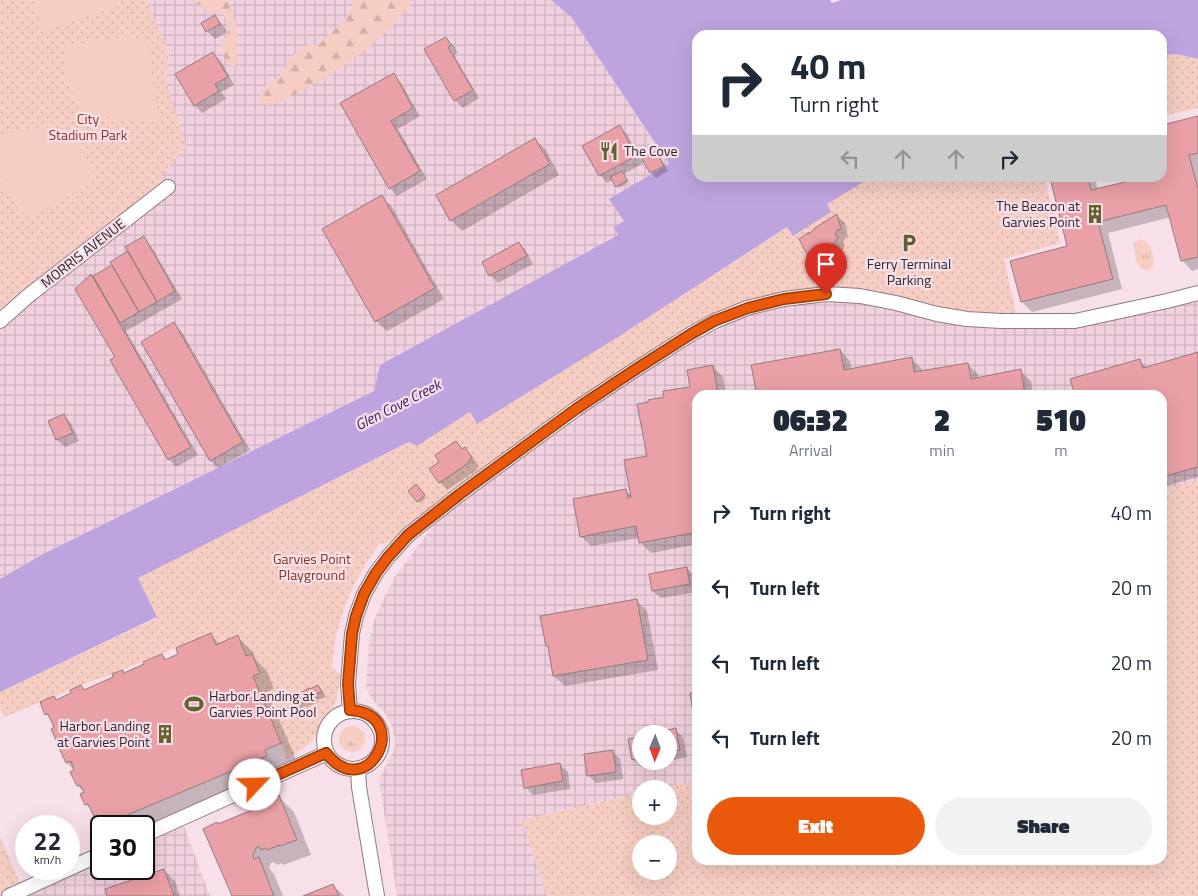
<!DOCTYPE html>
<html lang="en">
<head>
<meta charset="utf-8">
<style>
	:root { --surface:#fff; --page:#f2f2f3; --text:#1f2937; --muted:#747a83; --accent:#ea580c }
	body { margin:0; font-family:"Titillium Web",sans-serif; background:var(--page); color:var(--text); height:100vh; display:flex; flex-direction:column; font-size:19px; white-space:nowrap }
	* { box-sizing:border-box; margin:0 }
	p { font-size:16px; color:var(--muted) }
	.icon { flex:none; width:28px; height:28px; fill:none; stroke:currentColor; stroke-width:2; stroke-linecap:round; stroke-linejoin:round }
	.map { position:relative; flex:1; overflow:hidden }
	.drawer { position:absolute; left:692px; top:390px; width:475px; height:475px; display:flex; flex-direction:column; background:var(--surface); border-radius:15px; box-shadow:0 5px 20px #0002 }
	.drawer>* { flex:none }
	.hud { position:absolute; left:692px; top:30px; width:475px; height:152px; border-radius:15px; box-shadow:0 5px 20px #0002; background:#fff; color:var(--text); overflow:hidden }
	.needle { width:32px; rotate:181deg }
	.tools { position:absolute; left:632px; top:725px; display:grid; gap:10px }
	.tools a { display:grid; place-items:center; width:45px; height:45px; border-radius:50%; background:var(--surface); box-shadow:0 5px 20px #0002; font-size:25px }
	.speed { position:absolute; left:15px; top:815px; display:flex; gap:10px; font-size:25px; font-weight:700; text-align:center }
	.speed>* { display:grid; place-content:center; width:65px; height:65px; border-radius:50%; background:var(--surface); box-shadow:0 5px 20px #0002; line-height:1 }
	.speed small { font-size:12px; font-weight:400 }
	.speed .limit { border:2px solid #111; border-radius:8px; background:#fff; color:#111 }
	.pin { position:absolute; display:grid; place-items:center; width:42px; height:42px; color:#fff; margin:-51px -21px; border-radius:50% 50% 50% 0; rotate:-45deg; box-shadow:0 0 5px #0007 }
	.pin .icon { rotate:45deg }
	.me { position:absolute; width:55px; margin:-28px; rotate:66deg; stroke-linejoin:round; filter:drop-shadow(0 0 4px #0008) }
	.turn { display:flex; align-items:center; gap:18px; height:105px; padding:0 15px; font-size:22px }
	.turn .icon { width:65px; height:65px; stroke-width:2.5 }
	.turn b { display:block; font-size:35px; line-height:42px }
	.lanes { display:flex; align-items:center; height:48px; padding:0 15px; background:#0003; justify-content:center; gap:25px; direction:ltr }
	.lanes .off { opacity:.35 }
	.eta { display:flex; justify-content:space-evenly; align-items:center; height:85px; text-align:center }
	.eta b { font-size:30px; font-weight:800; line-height:35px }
	.action { display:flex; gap:10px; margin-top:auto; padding:10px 15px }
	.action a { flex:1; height:58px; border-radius:30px; background:var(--accent); color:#fff; font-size:20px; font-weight:800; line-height:58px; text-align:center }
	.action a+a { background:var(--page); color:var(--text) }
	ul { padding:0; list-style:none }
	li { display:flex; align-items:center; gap:15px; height:75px; padding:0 15px }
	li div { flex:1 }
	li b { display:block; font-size:19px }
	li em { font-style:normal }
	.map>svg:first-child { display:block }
	.industrial { fill:url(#industrial-grid); fill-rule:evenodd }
	.grass { fill:url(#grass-tufts) }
	.forest { fill:url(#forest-firs) }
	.park { fill:url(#park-dots); fill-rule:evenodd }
	.pitch { fill:#f6cdc2 }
	.water { fill:#bda4df }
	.shadow { fill:#0003 }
	.building { fill:#e9a0a6; stroke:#947b7d }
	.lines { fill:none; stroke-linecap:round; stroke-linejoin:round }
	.street-casing { stroke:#907a83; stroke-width:16 }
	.street { stroke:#fff; stroke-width:14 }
	.route-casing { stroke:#983908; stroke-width:12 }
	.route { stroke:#ea580c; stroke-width:9 }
	.labels { text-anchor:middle; stroke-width:4.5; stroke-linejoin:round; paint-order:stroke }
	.park-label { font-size:14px; fill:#87361e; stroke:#f8e0ea }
	.poi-label { font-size:14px; fill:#2f262a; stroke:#f8e0ea; text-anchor:start }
	.street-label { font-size:14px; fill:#2f262a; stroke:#f8e0ea }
	.water-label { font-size:15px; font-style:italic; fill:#3c185d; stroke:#f8e0ea }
</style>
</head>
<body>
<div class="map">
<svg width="1198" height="896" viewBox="0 0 1198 896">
	<defs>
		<pattern id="industrial-grid" width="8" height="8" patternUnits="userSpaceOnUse" patternTransform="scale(1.25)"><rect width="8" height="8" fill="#f1d1df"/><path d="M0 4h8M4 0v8" fill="none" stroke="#cfb3c0"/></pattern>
		<pattern id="grass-tufts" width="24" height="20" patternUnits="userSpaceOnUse" patternTransform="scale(1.25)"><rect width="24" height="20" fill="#f6cdc2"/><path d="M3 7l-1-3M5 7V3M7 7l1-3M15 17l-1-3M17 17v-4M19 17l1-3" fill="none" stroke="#d3b0a7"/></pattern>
		<pattern id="forest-firs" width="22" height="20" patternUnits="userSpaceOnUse" patternTransform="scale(1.25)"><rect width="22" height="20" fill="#f6cdc2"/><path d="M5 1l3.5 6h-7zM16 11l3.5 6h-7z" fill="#d3b0a7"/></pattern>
		<pattern id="park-dots" width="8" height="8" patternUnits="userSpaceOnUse" patternTransform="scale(1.25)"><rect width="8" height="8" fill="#f6cdc2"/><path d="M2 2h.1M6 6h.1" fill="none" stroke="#d3b0a7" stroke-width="1.8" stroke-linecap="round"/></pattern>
	</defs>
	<rect width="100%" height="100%" fill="#f8e0ea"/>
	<path class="industrial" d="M 146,0 L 551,0 L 572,18 L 669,165 L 624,221 L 618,235 L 381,365 L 374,391 L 43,554 L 0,579 L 0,324 L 161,175 L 185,147 L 166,81 L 169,54 Z
		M 1198,294 L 1198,481 L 1163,489 L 1162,395 L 698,395 L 697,780 L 660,789 L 641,789 L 641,793 L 522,820 L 547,896 L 397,896 L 379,779 L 392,754 L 395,746 L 395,738 L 390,721 L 384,712 L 371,698 L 366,688 L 369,641 L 374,621 L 384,598 L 395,577 L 460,490 L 719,320 L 826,295 L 1076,322 ZM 641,734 L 669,734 L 669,761 L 641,761 Z
		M 181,818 L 210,896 L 9,896 L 101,854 L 101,869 L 144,869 L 144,835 Z"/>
	<path class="grass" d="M 1139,239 C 1151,240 1155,257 1153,267 L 1148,271 C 1136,270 1134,253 1134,244 Z
		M339 739a13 13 0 1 1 26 0a13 13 0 1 1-26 0Z"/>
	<path class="forest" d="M 191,0 L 226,0 L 232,9 L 237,30 L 238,62 L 235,66 L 228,65 C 219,48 221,46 229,29 L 224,15 L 217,12 L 211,13 Z
		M 353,0 L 412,0 L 410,5 L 389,29 L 361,54 L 320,81 L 281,102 L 267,105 L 261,102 L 259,96 L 266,85 L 279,77 L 291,58 L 304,46 L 319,44 L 343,22 L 352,7 Z"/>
	<path class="park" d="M 0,0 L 146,0 L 169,54 L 166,81 L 186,147 L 161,175 L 167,186 L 0,324 Z
		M 1177,54 L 1198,59 L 1198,108 L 1163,116 L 1162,55 Z
		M 861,178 L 1045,178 L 1060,243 L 1004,259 L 1018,321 L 826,295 L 759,306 L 692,335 L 396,541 L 379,544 C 359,572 344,601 336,636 C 334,646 333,657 332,667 L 341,675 L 336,702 L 332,710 L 322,723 L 314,738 L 308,745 L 287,759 L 281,743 L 253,676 L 260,673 L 252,654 L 246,656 L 238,635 L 216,645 L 210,634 L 112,674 L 81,685 L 5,717 L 0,708 L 0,692 L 157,618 L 137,578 L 410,442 L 417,446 L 470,412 L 477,424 C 607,344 735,263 861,178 Z
		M 1198,481 L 1198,896 L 547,896 L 522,820 L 641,793 L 641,816 L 669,816 L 669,789 L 660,789 L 697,780 L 698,860 L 1162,860 L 1163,489 ZM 641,844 L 669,844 L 669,871 L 641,871 Z
		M 0,837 L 23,890 L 9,896 L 0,896 Z"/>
	<path class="pitch" d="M 35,0 L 117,0 L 114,8 L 41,31 Z
		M 133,36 L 147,44 L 159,120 L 121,121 L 85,111 L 66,83 L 64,46 Z
		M 52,127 L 80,147 L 96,180 L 35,215 L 20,212 L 0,179 L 0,138 L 15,131 Z"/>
	<path class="water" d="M 551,0 L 830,0 L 832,3 L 841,0 L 1198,0 L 1198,59 L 1177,54 L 1163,55 L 1162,35 L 698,35 L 698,178 L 870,178 L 827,204 L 831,212 L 793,236 L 787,227 L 618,337 L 477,424 L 470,412 L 417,446 L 409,442 L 138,578 L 157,617 L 0,692 L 0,579 L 43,554 L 374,391 L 380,365 L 618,235 L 614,227 L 624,221 L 609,199 L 669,164 L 572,18 Z"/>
	<path class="shadow" d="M 215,17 L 222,24 L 227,32 L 215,39 L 207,31 Z
		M 446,38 L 454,46 L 458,53 L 454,55 L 479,98 L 463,108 L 455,100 Z
		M 213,54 L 221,61 L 234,85 L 221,92 L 226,99 L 202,113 L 195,105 Z
		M 393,75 L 401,83 L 420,116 L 398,129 L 427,179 L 397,196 L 390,188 L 342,104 Z
		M 1198,117 L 1198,269 L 1192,271 L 1182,260 L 1171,217 L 1108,233 L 1122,289 L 1032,312 L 1022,302 L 1069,247 L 1051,178 L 1095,178 L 1098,190 L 1147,178 L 1162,178 Z
		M 619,127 L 627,134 L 642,161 L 656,153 L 661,158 L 668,171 L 656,178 L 651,173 L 645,162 L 624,174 L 629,182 L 619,188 L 613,180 L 607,183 L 600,175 Z
		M 535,140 L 546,150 L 559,175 L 462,231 L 451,220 Z
		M 382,197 L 392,207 L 444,299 L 387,331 L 376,321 Z
		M 837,216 L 845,223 L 848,237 L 845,238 L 843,243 L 845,245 L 843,250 L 842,250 L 837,254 L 836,253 L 826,259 L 828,261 L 819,266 L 811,259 L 810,235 Z
		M 144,238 L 151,246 L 182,299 L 126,331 L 198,455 L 176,467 L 169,459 L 117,358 L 93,277 L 113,266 Z
		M 519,243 L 526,251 L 533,264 L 498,283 L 490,275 L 483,263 Z
		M 174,324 L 182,332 L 250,450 L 218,468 L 211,461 L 142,343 Z
		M 840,350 L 850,361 L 852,370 L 911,359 L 922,369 L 922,372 L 967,364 L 978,374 L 978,378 L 1020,371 L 1031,381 L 1033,395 L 758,395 Z
		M 1198,354 L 1198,477 L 1162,487 L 1162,395 L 1076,395 L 1140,361 L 1147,368 Z
		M 712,366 L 723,377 L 726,395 L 698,395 L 698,544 L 651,553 L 640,542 L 639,538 L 591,546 L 581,536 L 626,491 L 632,496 L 648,457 L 666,398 L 691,388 Z
		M 64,415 L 71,423 L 79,441 L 65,447 L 57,440 L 49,422 Z
		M 456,443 L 463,450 L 464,449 L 472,456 L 479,466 L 476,468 L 477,470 L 447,490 L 440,482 L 441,462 Z
		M 416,486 L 426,498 L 420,503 L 409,491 Z
		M 687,568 L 694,576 L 697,592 L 661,598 L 653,591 Z
		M 637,601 L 647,611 L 658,670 L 565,686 L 554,676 L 550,649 L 547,646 Z
		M 210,635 L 220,644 L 237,637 L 253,652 L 256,660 L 267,671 L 274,689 L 267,692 L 296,759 L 279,766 L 282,771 L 144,830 L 144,826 L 101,826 L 101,828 L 93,811 L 86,804 L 85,793 L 78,786 L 72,772 L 75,771 L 67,763 L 61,749 L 65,747 L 57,739 L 56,728 L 52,720 L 46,714 L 54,697 L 57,700 L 73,694 L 81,686 L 86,691 L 115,678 L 123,671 L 125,674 L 162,655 L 167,660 L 180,655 Z
		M 318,687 L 323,692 L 326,697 L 317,700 L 318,702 L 307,707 L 306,706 L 298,709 L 293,704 L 291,700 Z
		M 675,730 L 683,737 L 687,757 L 669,761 L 669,734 Z
		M 641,737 L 641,761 L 668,761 L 641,767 L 633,759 L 629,739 Z
		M 612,751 L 620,759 L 623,779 L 596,783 L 589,776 Z
		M 560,765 L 568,772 L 570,789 L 533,795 L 525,787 Z
		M 278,796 L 294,812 L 311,855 L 283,865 L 282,863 L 277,865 L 274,862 L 271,863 L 269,868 L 274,874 L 283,896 L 233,896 L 219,825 L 266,806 Z
		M 164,870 L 175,881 L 180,896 L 108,896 Z
		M 333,885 L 344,896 L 306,896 Z"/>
	<path class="building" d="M 215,15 L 220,24 L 206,32 L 201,23 Z
		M 446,37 L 451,45 L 448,47 L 473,90 L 454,101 L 424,49 Z
		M 213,52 L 228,77 L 215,84 L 219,91 L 194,106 L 175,74 Z
		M 394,73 L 413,108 L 391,121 L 420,171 L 389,189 L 340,103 Z
		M 1198,116 L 1198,153 L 1189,155 L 1198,189 L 1198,257 L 1181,261 L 1166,205 L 1098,222 L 1113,279 L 1021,302 L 1010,261 L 1067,246 L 1050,178 L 1088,178 L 1091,190 L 1142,178 L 1162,178 L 1162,125 Z
		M 620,125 L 636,156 L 599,176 L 582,146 Z
		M 535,138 L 550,164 L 450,221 L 436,195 Z
		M 656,151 L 664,166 L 650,173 L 642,159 Z
		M 622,171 L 627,180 L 616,187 L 610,177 Z
		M 382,195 L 435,288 L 375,322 L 322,229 Z
		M 837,214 L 841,229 L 837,230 L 835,235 L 838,236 L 835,243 L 834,243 L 829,247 L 828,246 L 820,251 L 821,253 L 810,260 L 799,239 L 809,232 L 809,234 L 815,228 Z
		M 144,236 L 175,291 L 157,302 L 125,247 Z
		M 519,242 L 527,256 L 489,276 L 482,262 Z
		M 128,251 L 157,302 L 139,312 L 110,262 Z
		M 112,265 L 139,312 L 120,323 L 93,276 Z
		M 91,274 L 191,447 L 168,460 L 110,360 L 115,357 L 75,289 Z
		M 174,322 L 243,442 L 210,461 L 141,342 Z
		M 840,349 L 844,370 L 912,357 L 914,372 L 968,363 L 971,379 L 1021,369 L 1025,395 L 757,395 L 751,365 Z
		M 1198,352 L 1198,467 L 1162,477 L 1162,395 L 1075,395 L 1070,379 L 1140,359 L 1143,368 Z
		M 713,365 L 718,395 L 698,395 L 698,532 L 639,543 L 636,526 L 580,537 L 573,499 L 626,489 L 628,498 L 631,497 L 624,460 L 647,456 L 637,404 L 648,402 L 648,400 L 664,397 L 663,391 L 690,387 L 687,370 Z
		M 64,414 L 73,433 L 56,440 L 48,421 Z
		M 456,441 L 462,449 L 465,447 L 472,458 L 469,460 L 470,462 L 439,483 L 429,469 L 439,462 L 435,455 Z
		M 416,484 L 425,495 L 417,502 L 408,491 Z
		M 687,567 L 690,584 L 652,591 L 649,574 Z
		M 637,599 L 648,660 L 553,676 L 548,646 L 546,646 L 540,616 Z
		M 211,633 L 216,645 L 238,635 L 246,656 L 252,654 L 260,673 L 253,676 L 281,743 L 265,750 L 267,756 L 99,827 L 88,804 L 85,805 L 80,794 L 84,792 L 80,785 L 77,786 L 70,772 L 74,770 L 71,761 L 66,763 L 59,748 L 63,747 L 59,739 L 56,740 L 51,729 L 54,727 L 48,714 L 45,715 L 40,702 L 54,696 L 56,700 L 71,693 L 70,690 L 81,685 L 84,690 L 113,677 L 112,674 L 123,670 L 124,673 L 144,664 L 143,662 L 162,654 L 165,660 L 178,654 L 176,648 Z
		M 318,685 L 322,692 L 313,695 L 314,697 L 302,703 L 301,701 L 292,705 L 289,699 L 309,688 L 310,689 Z
		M 698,691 L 698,725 L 695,726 L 690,693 Z
		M 676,728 L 680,750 L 669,752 L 669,734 L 650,734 Z
		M 641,736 L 641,758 L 632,760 L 628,739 Z
		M 613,750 L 616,772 L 587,776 L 584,754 Z
		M 560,763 L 563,781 L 524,788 L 521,770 Z
		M 279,795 L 297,840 L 280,846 L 280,845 L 267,850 L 265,848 L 261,850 L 259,846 L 256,848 L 253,855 L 254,859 L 259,857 L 274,896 L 232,896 L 203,829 L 217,822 L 218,824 L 264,805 L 263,802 Z
		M 164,869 L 174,896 L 107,896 L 105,889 Z
		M 333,884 L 339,896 L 303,896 Z"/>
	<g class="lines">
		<g class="street-casing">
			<path id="street" d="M 0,321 L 28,296 L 168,187
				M324 740a29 29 0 1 1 58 0a29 29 0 1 1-58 0Z
				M 350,711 L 348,684 L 352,634 L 356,616 L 364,594 L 376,573 L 388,557 L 408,535 L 460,494 L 576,409 L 633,371 L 691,334 L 715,321 L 747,308 L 784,299 L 826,294 L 860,296 L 896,303 L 937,314 L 967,319 L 1001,321 L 1075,321 L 1167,301 L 1198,293
				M 358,769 L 359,787 L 377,896
				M 144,835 L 327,753
				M 9,896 L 101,854"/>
		</g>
		<use href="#street" class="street"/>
	</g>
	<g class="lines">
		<g class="route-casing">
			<path id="route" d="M 255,785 L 326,753 C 367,806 415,715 350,710 L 348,684 L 352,634 L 356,616 L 364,594 L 376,573 L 388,557 L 408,535 L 460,494 L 576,409 L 633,371 L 691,334 L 714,321 L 748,308 L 784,299 L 826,294"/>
		</g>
		<use href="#route" class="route"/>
	</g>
	<defs>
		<g id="restaurant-bare" transform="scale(1.5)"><path d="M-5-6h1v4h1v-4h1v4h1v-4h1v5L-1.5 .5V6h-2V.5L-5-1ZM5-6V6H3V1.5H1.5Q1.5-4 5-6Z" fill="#64622e" stroke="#f8e0ea" stroke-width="2.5" paint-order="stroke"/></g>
		<g id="building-bare" transform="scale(1.5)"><path d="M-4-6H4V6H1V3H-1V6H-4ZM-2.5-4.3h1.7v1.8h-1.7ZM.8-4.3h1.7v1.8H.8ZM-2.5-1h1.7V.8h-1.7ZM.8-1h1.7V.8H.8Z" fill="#64622e" stroke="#f8e0ea" stroke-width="2.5" paint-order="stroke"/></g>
		<g id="parking-bare" transform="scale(1.5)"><path d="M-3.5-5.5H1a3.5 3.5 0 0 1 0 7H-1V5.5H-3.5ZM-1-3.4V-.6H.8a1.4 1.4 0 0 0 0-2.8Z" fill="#64622e" stroke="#f8e0ea" stroke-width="2.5" paint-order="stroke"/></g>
		<g id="stadium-bare" transform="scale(1.5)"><path d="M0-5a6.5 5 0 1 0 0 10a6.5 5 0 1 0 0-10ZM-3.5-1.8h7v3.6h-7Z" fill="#64622e" stroke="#f8e0ea" stroke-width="2.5" paint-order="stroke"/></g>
	</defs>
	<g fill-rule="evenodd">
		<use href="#restaurant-bare" x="609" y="151"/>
		<use href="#building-bare" x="1095" y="214"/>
		<use href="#parking-bare" x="909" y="243"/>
		<use href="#stadium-bare" x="194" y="704"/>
		<use href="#building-bare" x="165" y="734"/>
	</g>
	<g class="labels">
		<g class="park-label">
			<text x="88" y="124">City<tspan x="88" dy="16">Stadium Park</tspan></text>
			<text x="312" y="564">Garvies Point<tspan x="312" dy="16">Playground</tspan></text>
		</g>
		<g class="poi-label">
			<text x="624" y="156">The Cove</text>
			<text x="1080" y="211" text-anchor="end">The Beacon at<tspan x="1080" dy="16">Garvies Point</tspan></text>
			<text x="909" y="269" text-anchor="middle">Ferry Terminal<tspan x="909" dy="16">Parking</tspan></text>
			<text x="209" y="701">Harbor Landing at<tspan x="209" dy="16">Garvies Point Pool</tspan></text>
			<text x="150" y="731" text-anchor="end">Harbor Landing<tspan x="150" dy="16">at Garvies Point</tspan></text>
		</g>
		<g class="street-label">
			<text transform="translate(83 253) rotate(-38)" y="5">MORRIS AVENUE</text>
		</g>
		<g class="water-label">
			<text transform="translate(398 405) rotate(-27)" y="5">Glen Cove Creek</text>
		</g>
	</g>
</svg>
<div class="tools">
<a><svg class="needle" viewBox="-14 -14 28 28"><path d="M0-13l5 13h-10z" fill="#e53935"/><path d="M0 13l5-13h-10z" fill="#747a83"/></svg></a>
<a>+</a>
<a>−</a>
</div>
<div class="speed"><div>22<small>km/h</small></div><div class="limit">30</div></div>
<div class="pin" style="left:826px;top:294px;background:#d93025"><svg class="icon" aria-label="arrive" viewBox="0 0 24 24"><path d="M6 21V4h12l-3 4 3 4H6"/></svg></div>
<svg class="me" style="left:255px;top:785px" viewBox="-20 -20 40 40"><circle r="19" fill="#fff"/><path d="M0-13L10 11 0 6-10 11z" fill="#ea580c"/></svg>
<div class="hud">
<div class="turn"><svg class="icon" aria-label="right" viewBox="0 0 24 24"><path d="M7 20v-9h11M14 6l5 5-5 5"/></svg><div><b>40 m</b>Turn right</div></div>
<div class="lanes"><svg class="icon off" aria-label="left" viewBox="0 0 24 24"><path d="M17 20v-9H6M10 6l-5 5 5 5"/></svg><svg class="icon off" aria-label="ahead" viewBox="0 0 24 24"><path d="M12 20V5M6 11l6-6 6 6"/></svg><svg class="icon off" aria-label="ahead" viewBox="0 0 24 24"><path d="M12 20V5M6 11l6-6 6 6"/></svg><svg class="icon" aria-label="right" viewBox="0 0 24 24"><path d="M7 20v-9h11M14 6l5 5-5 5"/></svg></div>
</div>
<section class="drawer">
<div class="eta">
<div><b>06:32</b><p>Arrival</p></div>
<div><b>2</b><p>min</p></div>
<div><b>510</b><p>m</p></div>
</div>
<ul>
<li><svg class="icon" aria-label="right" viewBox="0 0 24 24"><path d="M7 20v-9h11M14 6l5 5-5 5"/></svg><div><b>Turn right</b></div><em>40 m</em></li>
<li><svg class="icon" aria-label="left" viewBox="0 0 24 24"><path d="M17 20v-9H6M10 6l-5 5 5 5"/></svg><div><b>Turn left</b></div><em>20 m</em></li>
<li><svg class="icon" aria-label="left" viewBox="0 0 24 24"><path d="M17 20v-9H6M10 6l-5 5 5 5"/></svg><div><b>Turn left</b></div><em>20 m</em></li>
<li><svg class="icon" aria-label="left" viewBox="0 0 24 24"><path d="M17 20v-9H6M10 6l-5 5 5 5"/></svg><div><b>Turn left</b></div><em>20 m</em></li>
</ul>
<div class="action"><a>Exit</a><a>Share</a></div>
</section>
</div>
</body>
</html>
